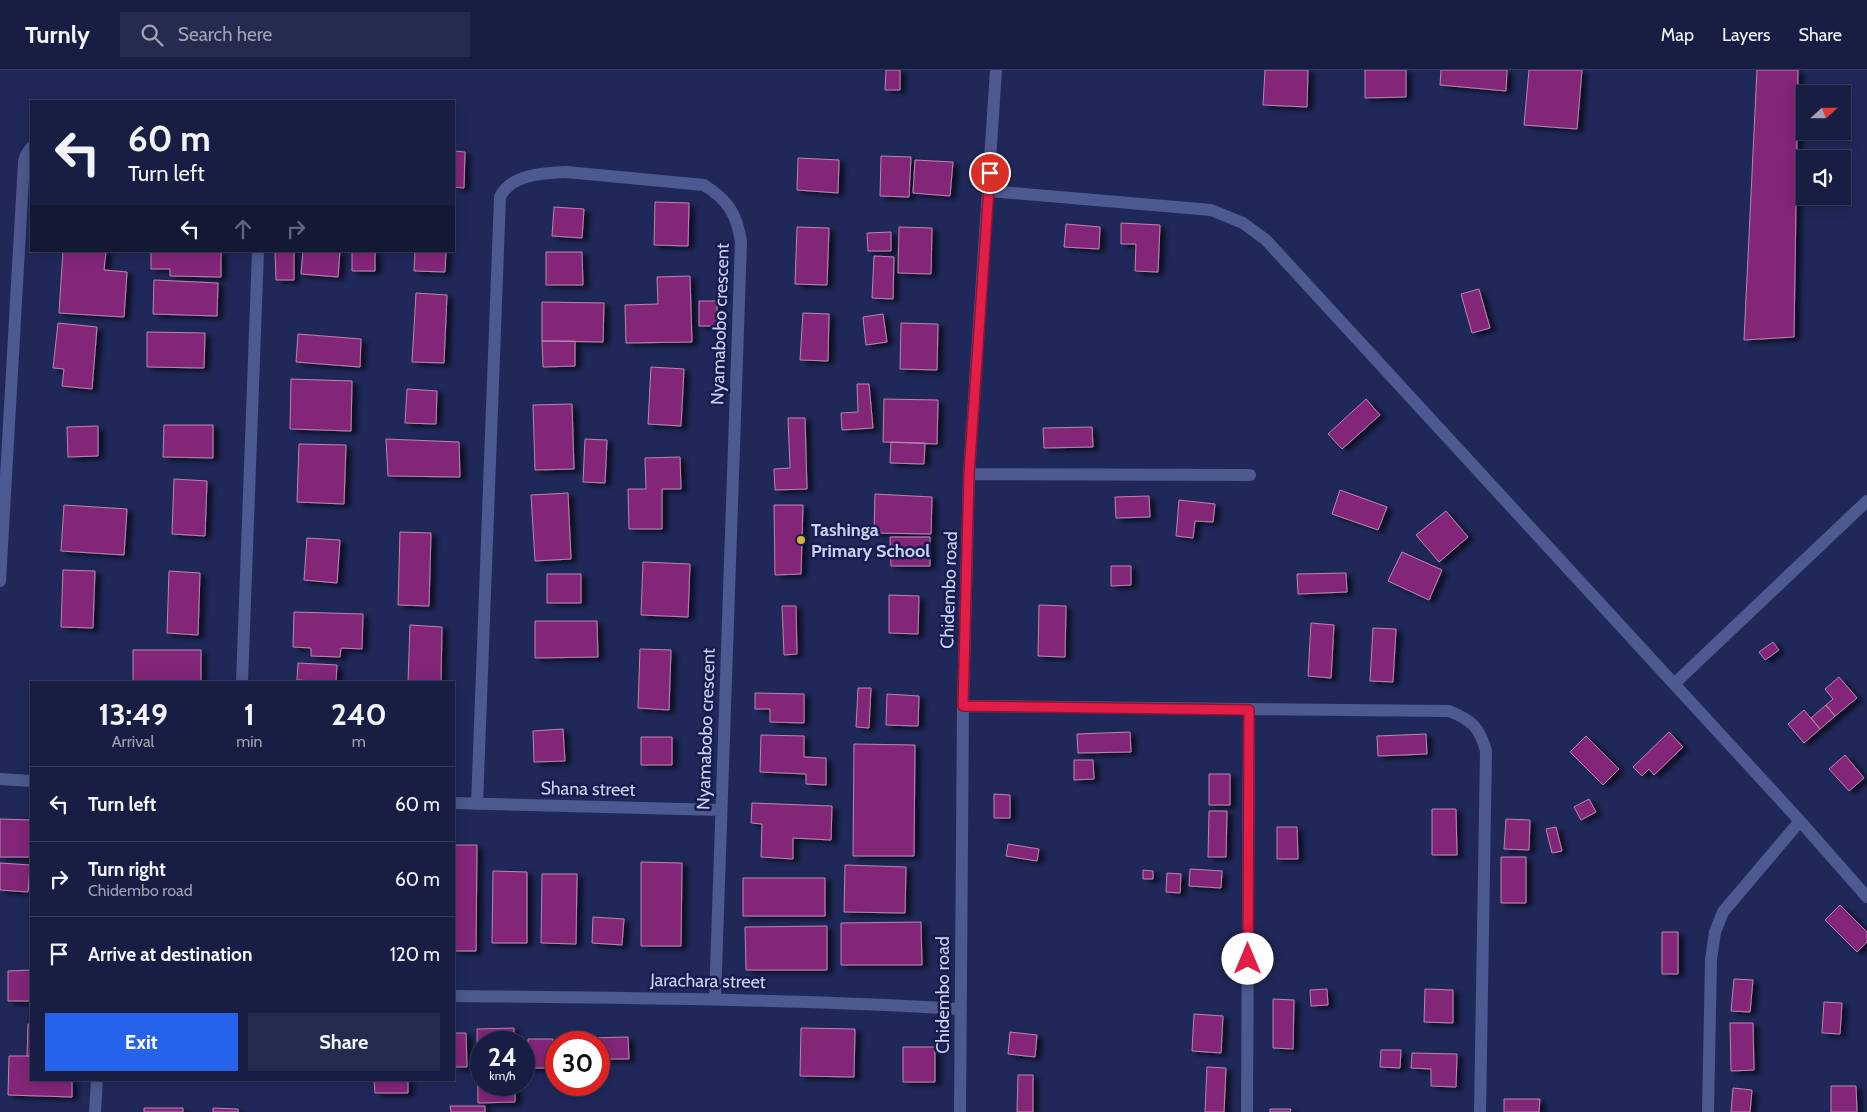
<!DOCTYPE html>
<html lang="en">
<head>
<meta charset="utf-8">
<style>
	:root { --surface:#181e43; --page:#252b4e; --text:#f1f3f6; --muted:#9fa2b2; --line:#363c5c; --accent:#2563eb }
	body { margin:0; font-family:Cabin,sans-serif; background:var(--page); color:var(--text); height:100vh; display:flex; flex-direction:column; font-size:19px; white-space:nowrap }
	* { box-sizing:border-box; margin:0 }
	p { font-size:16px; color:var(--muted) }
	.icon { flex:none; width:28px; height:28px; fill:none; stroke:currentColor; stroke-width:2; stroke-linecap:round; stroke-linejoin:round }
	.map { position:relative; flex:1; overflow:hidden }
	.drawer { position:absolute; left:30px; top:611px; width:425px; height:400px; display:flex; flex-direction:column; background:var(--surface); border-radius:0px; box-shadow:0 2px 12px #0003,0 0 0 1px var(--line) }
	.drawer>* { flex:none }
	.top-card { position:absolute; left:30px; top:30px; width:425px; height:152px; border-radius:0px; box-shadow:0 2px 12px #0003,0 0 0 1px var(--line); background:#181e43; color:var(--text); overflow:hidden }
	.needle { width:32px; rotate:69deg }
	.controls { position:absolute; left:1796px; top:15px; display:grid; gap:10px }
	.controls a { display:grid; place-items:center; width:55px; height:55px; border-radius:0px; background:var(--surface); box-shadow:0 2px 12px #0003,0 0 0 1px var(--line); font-size:25px }
	.speed { position:absolute; left:470px; top:961px; display:flex; gap:10px; font-size:25px; font-weight:700; text-align:center }
	.speed>* { display:grid; place-content:center; width:65px; height:65px; border-radius:50%; background:var(--surface); box-shadow:0 2px 12px #0003,0 0 0 1px var(--line); line-height:1 }
	.speed small { font-size:12px; font-weight:400 }
	.speed .limit { border:8px solid #d22; background:#fff; color:#111 }
	.pin { position:absolute; display:grid; place-items:center; width:42px; height:42px; color:#fff; margin:-21px; border:2px solid #fff; border-radius:50%; box-shadow:0 1px 5px #0007 }
	.me { position:absolute; width:55px; margin:-28px; rotate:0deg; stroke-linejoin:round; filter:drop-shadow(0 0 4px #0008) }
	.turn { display:flex; align-items:center; gap:18px; height:105px; padding:0 15px; font-size:22px }
	.turn .icon { width:65px; height:65px; stroke-width:2.5 }
	.turn b { display:block; font-size:35px; line-height:42px }
	.lanes { display:flex; align-items:center; height:48px; padding:0 15px; background:#0003; justify-content:center; gap:25px; direction:ltr }
	.lanes .off { opacity:.35 }
	.eta { display:flex; justify-content:space-evenly; align-items:center; height:85px; text-align:center }
	.eta b { font-size:30px; font-weight:700; line-height:35px }
	.button { display:flex; gap:10px; margin-top:auto; padding:10px 15px }
	.button a { flex:1; height:58px; border-radius:0px; background:var(--accent); color:#fff; font-size:20px; font-weight:700; line-height:58px; text-align:center }
	.button a+a { background:var(--page); color:var(--text) }
	ul { padding:0; list-style:none }
	li { display:flex; align-items:center; gap:15px; height:75px; padding:0 15px; border-top:1px solid var(--line) }
	li div { flex:1 }
	li b { display:block; font-size:19px }
	li em { font-style:normal }
	header { display:flex; align-items:center; gap:30px; box-sizing:border-box; height:70px; padding:0 25px; background:var(--surface); border-bottom:1px solid var(--line) }
	header strong { font-size:24px }
	nav { display:flex; gap:28px; margin-inline-start:auto; font-size:18px }
	.search { width:350px; height:45px; background:var(--page); display:flex; align-items:center; gap:12px; box-sizing:border-box; padding:0 18px; border-radius:0px; color:var(--muted); font-size:19px }
	.map>svg:first-child { display:block }
	.building { fill:#832878; stroke:#b983b0; filter:url(#shadow) }
	.lines { fill:none; stroke-linecap:round; stroke-linejoin:round }
	.minor { stroke:#4d598f; stroke-width:12 }
	.route-casing { stroke:#92132f; stroke-width:12 }
	.route { stroke:#e11d48; stroke-width:9 }
	.poi-dot { fill:#d7b434; stroke:#171d4e; stroke-width:2 }
	.labels { text-anchor:middle; stroke-width:5; stroke-linejoin:round; paint-order:stroke }
	.street-label { font-size:18px; fill:#c9d2f1; stroke:#171d4e }
	.poi-label { font-size:18px; font-weight:bold; fill:#c9d2f1; stroke:#171d4e; text-anchor:start }
</style>
</head>
<body>
<header>
<strong>Turnly</strong>
<div class="search"><svg class="icon" aria-label="search" viewBox="0 0 24 24"><circle cx="10" cy="10" r="6"/><path d="M15 15l6 6"/></svg>Search here</div>
<nav><a>Map</a><a>Layers</a><a>Share</a></nav>
</header>
<div class="map">
<svg width="1867" height="1042" viewBox="0 0 1867 1042">
	<defs>
		<filter id="shadow"><feDropShadow dx="5.5" dy="3" stdDeviation="2.5" flood-color="#0009"/></filter>
	</defs>
	<rect width="100%" height="100%" fill="#202859"/>
	<path class="building" d="M 886,0 L 900,0 L 900,20 L 885,20 Z
		M 1265,0 L 1308,0 L 1307,37 L 1263,35 Z
		M 1365,0 L 1406,0 L 1406,27 L 1365,28 Z
		M 1441,0 L 1507,0 L 1506,21 L 1440,15 Z
		M 1529,0 L 1582,0 L 1577,59 L 1524,55 Z
		M 1757,0 L 1798,0 L 1794,267 L 1744,270 Z
		M 454,81 L 465,82 L 464,118 L 454,117 Z
		M 881,86 L 911,87 L 909,127 L 880,126 Z
		M 798,88 L 839,90 L 838,123 L 797,120 Z
		M 915,90 L 953,92 L 950,126 L 913,123 Z
		M 655,132 L 689,133 L 688,176 L 654,175 Z
		M 554,137 L 584,139 L 582,168 L 552,166 Z
		M 1121,153 L 1160,155 L 1158,202 L 1135,201 L 1136,174 L 1121,174 Z
		M 1066,154 L 1100,157 L 1099,179 L 1064,177 Z
		M 797,157 L 829,158 L 827,215 L 795,214 Z
		M 899,157 L 932,158 L 931,204 L 898,203 Z
		M 891,162 L 891,181 L 868,181 L 867,163 Z
		M 63,181 L 106,181 L 104,200 L 127,202 L 124,247 L 59,243 Z
		M 151,181 L 221,181 L 221,207 L 170,206 L 170,199 L 151,199 Z
		M 275,181 L 294,181 L 294,210 L 276,210 Z
		M 303,181 L 340,181 L 338,207 L 301,204 Z
		M 352,181 L 375,181 L 375,201 L 352,201 Z
		M 415,181 L 446,181 L 445,202 L 414,201 Z
		M 546,182 L 582,182 L 583,215 L 546,215 Z
		M 874,186 L 894,187 L 893,229 L 872,228 Z
		M 690,206 L 692,272 L 626,273 L 625,235 L 658,234 L 657,207 Z
		M 154,210 L 218,213 L 217,246 L 153,244 Z
		M 1479,219 L 1490,258 L 1472,263 L 1461,224 Z
		M 416,223 L 447,225 L 444,293 L 412,292 Z
		M 699,231 L 717,231 L 717,256 L 699,256 Z
		M 542,232 L 604,233 L 603,272 L 542,271 Z
		M 803,243 L 829,244 L 828,291 L 800,290 Z
		M 883,244 L 887,272 L 866,275 L 863,247 Z
		M 58,253 L 97,257 L 92,319 L 62,316 L 64,299 L 53,298 Z
		M 901,253 L 938,254 L 937,300 L 900,299 Z
		M 147,262 L 205,263 L 204,298 L 147,297 Z
		M 298,264 L 361,269 L 360,297 L 296,292 Z
		M 542,271 L 575,271 L 575,296 L 543,297 Z
		M 651,297 L 684,299 L 681,356 L 648,354 Z
		M 291,309 L 352,311 L 351,361 L 290,359 Z
		M 857,314 L 869,314 L 873,358 L 842,360 L 841,343 L 858,342 Z
		M 407,319 L 437,321 L 436,354 L 405,353 Z
		M 884,329 L 938,330 L 937,374 L 883,372 Z
		M 1366,329 L 1380,345 L 1342,379 L 1328,364 Z
		M 572,334 L 574,399 L 535,400 L 533,335 Z
		M 788,348 L 805,348 L 807,419 L 775,420 L 774,399 L 790,398 Z
		M 164,355 L 213,355 L 213,388 L 163,387 Z
		M 98,356 L 98,386 L 68,387 L 67,357 Z
		M 1092,357 L 1093,377 L 1044,378 L 1043,358 Z
		M 386,369 L 459,372 L 460,407 L 388,406 Z
		M 585,369 L 607,370 L 605,413 L 583,412 Z
		M 891,372 L 925,373 L 924,394 L 890,393 Z
		M 299,374 L 346,375 L 344,434 L 297,432 Z
		M 680,387 L 681,419 L 662,419 L 662,459 L 629,459 L 628,419 L 646,419 L 645,388 Z
		M 174,409 L 207,411 L 205,466 L 172,464 Z
		M 1340,420 L 1387,437 L 1378,460 L 1332,444 Z
		M 568,423 L 571,489 L 535,491 L 531,425 Z
		M 875,424 L 932,427 L 931,464 L 874,463 Z
		M 1149,426 L 1150,447 L 1116,448 L 1115,427 Z
		M 1179,430 L 1215,434 L 1213,452 L 1195,451 L 1193,468 L 1176,466 Z
		M 64,435 L 127,439 L 124,485 L 61,481 Z
		M 774,435 L 803,435 L 801,504 L 775,505 Z
		M 1446,441 L 1468,467 L 1439,492 L 1416,465 Z
		M 400,462 L 431,463 L 429,536 L 398,535 Z
		M 890,467 L 930,467 L 930,496 L 891,496 Z
		M 307,468 L 340,470 L 337,513 L 304,510 Z
		M 1402,482 L 1442,500 L 1429,530 L 1388,511 Z
		M 643,492 L 690,494 L 688,547 L 641,545 Z
		M 1111,496 L 1131,496 L 1131,515 L 1111,516 Z
		M 63,500 L 95,501 L 93,558 L 61,557 Z
		M 169,501 L 200,503 L 198,565 L 167,563 Z
		M 1346,503 L 1347,522 L 1298,524 L 1297,504 Z
		M 547,504 L 581,504 L 581,533 L 547,533 Z
		M 889,525 L 919,526 L 918,564 L 889,563 Z
		M 1039,535 L 1066,536 L 1065,587 L 1038,586 Z
		M 782,536 L 796,536 L 797,584 L 784,585 Z
		M 294,542 L 363,544 L 362,579 L 341,578 L 340,587 L 311,586 L 311,578 L 293,577 Z
		M 535,551 L 597,551 L 598,587 L 535,588 Z
		M 1311,553 L 1334,555 L 1331,608 L 1308,606 Z
		M 410,555 L 442,557 L 441,612 L 408,612 Z
		M 1373,558 L 1396,559 L 1393,612 L 1370,611 Z
		M 1773,572 L 1779,580 L 1765,590 L 1759,582 Z
		M 640,579 L 671,580 L 669,640 L 638,638 Z
		M 133,580 L 201,580 L 201,612 L 133,612 Z
		M 298,593 L 337,595 L 336,612 L 297,610 Z
		M 1839,607 L 1857,628 L 1835,646 L 1826,635 L 1833,629 L 1825,619 Z
		M 858,618 L 871,618 L 869,658 L 856,657 Z
		M 755,623 L 804,624 L 804,653 L 770,652 L 770,639 L 755,639 Z
		M 887,624 L 919,626 L 918,656 L 886,655 Z
		M 1826,635 L 1835,646 L 1820,659 L 1811,648 Z
		M 1804,640 L 1820,659 L 1804,673 L 1788,654 Z
		M 563,659 L 565,691 L 534,692 L 533,661 Z
		M 1130,662 L 1131,682 L 1078,683 L 1077,664 Z
		M 1669,662 L 1683,677 L 1654,705 L 1649,699 L 1642,706 L 1633,697 Z
		M 1426,664 L 1427,684 L 1378,686 L 1377,666 Z
		M 761,665 L 804,666 L 804,687 L 826,688 L 826,715 L 806,714 L 806,704 L 760,702 Z
		M 1586,666 L 1619,699 L 1603,715 L 1570,682 Z
		M 641,667 L 672,667 L 672,695 L 641,695 Z
		M 854,674 L 915,675 L 914,786 L 853,786 Z
		M 1845,685 L 1864,708 L 1849,721 L 1829,699 Z
		M 1074,690 L 1093,690 L 1094,709 L 1074,710 Z
		M 1209,704 L 1230,704 L 1230,735 L 1209,735 Z
		M 994,724 L 1010,725 L 1010,748 L 994,748 Z
		M 1589,729 L 1596,742 L 1581,750 L 1574,737 Z
		M 752,733 L 832,736 L 831,770 L 793,768 L 793,789 L 761,787 L 762,754 L 751,753 Z
		M 1432,739 L 1456,739 L 1457,785 L 1432,785 Z
		M 1209,741 L 1227,741 L 1226,787 L 1208,787 Z
		M 0,749 L 31,750 L 31,787 L 0,787 Z
		M 1506,749 L 1530,750 L 1529,780 L 1504,779 Z
		M 1277,757 L 1297,757 L 1298,789 L 1277,789 Z
		M 1556,757 L 1562,781 L 1552,783 L 1546,759 Z
		M 1008,774 L 1039,779 L 1037,791 L 1006,786 Z
		M 454,775 L 477,775 L 476,881 L 454,881 Z
		M 1501,787 L 1526,787 L 1526,833 L 1501,833 Z
		M 641,792 L 682,793 L 681,876 L 641,876 Z
		M 0,793 L 30,795 L 28,822 L 0,820 Z
		M 845,795 L 906,797 L 905,843 L 844,842 Z
		M 1190,799 L 1222,801 L 1221,818 L 1189,816 Z
		M 1143,800 L 1153,801 L 1153,809 L 1143,809 Z
		M 493,801 L 527,802 L 527,873 L 492,873 Z
		M 1167,803 L 1181,804 L 1180,823 L 1166,822 Z
		M 542,804 L 577,804 L 576,874 L 541,873 Z
		M 743,808 L 825,808 L 825,846 L 743,846 Z
		M 1840,835 L 1867,862 L 1867,872 L 1857,882 L 1825,850 Z
		M 593,847 L 624,849 L 622,875 L 592,873 Z
		M 921,852 L 922,895 L 841,895 L 841,853 Z
		M 827,856 L 827,900 L 746,900 L 745,857 Z
		M 1662,862 L 1678,862 L 1678,904 L 1662,904 Z
		M 31,900 L 31,931 L 8,931 L 8,901 Z
		M 1734,909 L 1753,910 L 1750,942 L 1731,941 Z
		M 1327,919 L 1328,935 L 1311,936 L 1310,920 Z
		M 1425,919 L 1453,920 L 1453,953 L 1424,952 Z
		M 1273,929 L 1294,930 L 1293,979 L 1273,978 Z
		M 1824,932 L 1842,933 L 1840,964 L 1822,963 Z
		M 1194,944 L 1223,946 L 1221,983 L 1192,981 Z
		M 1730,953 L 1753,953 L 1754,1000 L 1731,1001 Z
		M 28,954 L 31,954 L 31,986 L 27,986 Z
		M 514,958 L 514,972 L 481,972 L 481,1015 L 515,1015 L 515,1032 L 478,1033 L 477,959 Z
		M 801,958 L 855,959 L 854,1007 L 800,1006 Z
		M 1010,962 L 1037,965 L 1035,987 L 1008,984 Z
		M 454,963 L 466,963 L 467,997 L 454,997 Z
		M 628,967 L 629,989 L 599,989 L 599,972 L 585,972 L 585,968 Z
		M 528,969 L 553,969 L 553,998 L 528,998 Z
		M 903,977 L 935,977 L 935,1012 L 903,1012 Z
		M 1381,980 L 1401,980 L 1400,998 L 1380,997 Z
		M 1412,983 L 1457,984 L 1456,1017 L 1431,1016 L 1431,999 L 1411,998 Z
		M 9,986 L 31,986 L 31,1010 L 72,1010 L 72,1027 L 8,1025 Z
		M 1207,997 L 1226,998 L 1224,1042 L 1205,1042 Z
		M 1018,1005 L 1033,1005 L 1033,1042 L 1017,1042 Z
		M 374,1010 L 408,1010 L 408,1023 L 375,1023 Z
		M 1831,1016 L 1856,1016 L 1857,1042 L 1831,1042 Z
		M 1733,1018 L 1752,1020 L 1750,1042 L 1731,1042 Z
		M 1504,1029 L 1540,1029 L 1539,1042 L 1504,1042 Z
		M 450,1036 L 485,1036 L 485,1042 L 451,1042 Z
		M 144,1038 L 183,1038 L 183,1042 L 144,1042 Z
		M 213,1038 L 238,1039 L 238,1042 L 213,1042 Z
		M 1270,1039 L 1291,1039 L 1290,1042 L 1270,1042 Z"/>
	<g class="lines">
		<path class="minor" d="M 989,121 L 1211,140 L 1243,153 L 1266,170 L 1800,751 L 1867,827
			M 969,404 L 1250,405
			M 0,511 L 24,92 L 26,85 L 31,78
			M 242,612 L 258,181
			M 1674,614 L 1867,431
			M 963,636 L 1449,641 C 1472,650 1480,658 1486,681 L 1480,1042
			M 0,709 L 31,711
			M 454,733 L 721,740
			M 477,734 L 500,127 C 511,104 544,103 566,102 L 704,115 C 728,130 737,144 741,172 L 715,929
			M 454,926 C 623,928 792,929 961,939
			M 95,1042 L 97,1010
			M 960,1042 L 963,636 L 969,404 L 996,0
			M 1247,1042 L 1249,640
			M 1708,1042 L 1711,890 L 1715,862 L 1723,842 L 1800,751"/>
	</g>
	<g class="lines">
		<g class="route-casing">
			<path id="route" d="M 990,103 L 969,404 L 963,636 L 1249,640 L 1248,889"/>
		</g>
		<use href="#route" class="route"/>
	</g>
	<circle class="poi-dot" cx="801" cy="470" r="5"/>
	<g class="labels">
		<g class="street-label">
			<text transform="translate(720 254) rotate(-88)" y="6">Nyamabobo crescent</text>
			<text transform="translate(949 520) rotate(-88)" y="6">Chidembo road</text>
			<text transform="translate(706 659) rotate(-88)" y="6">Nyamabobo crescent</text>
			<text transform="translate(588 719) rotate(1)" y="6">Shana street</text>
			<text transform="translate(708 911) rotate(1)" y="6">Jarachara street</text>
			<text transform="translate(943 925) rotate(-90)" y="6">Chidembo road</text>
		</g>
		<g class="poi-label">
			<text x="811" y="466">Tashinga<tspan x="811" dy="21">Primary School</tspan></text>
		</g>
	</g>
</svg>
<div class="controls">
<a><svg class="needle" viewBox="-14 -14 28 28"><path d="M0-13l5 13h-10z" fill="#e53935"/><path d="M0 13l5-13h-10z" fill="#9fa2b2"/></svg></a>
<a><svg class="icon" aria-label="sound" viewBox="0 0 24 24"><path d="M4 9h4l5-4v14l-5-4H4zM17 9q2 3 0 6"/></svg></a>
</div>
<div class="speed"><div>24<small>km/h</small></div><div class="limit">30</div></div>
<div class="pin" style="left:990px;top:103px;background:#d93025"><svg class="icon" aria-label="arrive" viewBox="0 0 24 24"><path d="M6 21V4h12l-3 4 3 4H6"/></svg></div>
<svg class="me" style="left:1248px;top:889px" viewBox="-20 -20 40 40"><circle r="19" fill="#fff"/><path d="M0-13L10 11 0 6-10 11z" fill="#e11d48"/></svg>
<div class="top-card">
<div class="turn"><svg class="icon" aria-label="left" viewBox="0 0 24 24"><path d="M17 20v-9H6M10 6l-5 5 5 5"/></svg><div><b>60 m</b>Turn left</div></div>
<div class="lanes"><svg class="icon" aria-label="left" viewBox="0 0 24 24"><path d="M17 20v-9H6M10 6l-5 5 5 5"/></svg><svg class="icon off" aria-label="ahead" viewBox="0 0 24 24"><path d="M12 20V5M6 11l6-6 6 6"/></svg><svg class="icon off" aria-label="right" viewBox="0 0 24 24"><path d="M7 20v-9h11M14 6l5 5-5 5"/></svg></div>
</div>
<section class="drawer">
<div class="eta">
<div><b>13:49</b><p>Arrival</p></div>
<div><b>1</b><p>min</p></div>
<div><b>240</b><p>m</p></div>
</div>
<ul>
<li><svg class="icon" aria-label="left" viewBox="0 0 24 24"><path d="M17 20v-9H6M10 6l-5 5 5 5"/></svg><div><b>Turn left</b></div><em>60 m</em></li>
<li><svg class="icon" aria-label="right" viewBox="0 0 24 24"><path d="M7 20v-9h11M14 6l5 5-5 5"/></svg><div><b>Turn right</b><p>Chidembo road</p></div><em>60 m</em></li>
<li><svg class="icon" aria-label="arrive" viewBox="0 0 24 24"><path d="M6 21V4h12l-3 4 3 4H6"/></svg><div><b>Arrive at destination</b></div><em>120 m</em></li>
</ul>
<div class="button"><a>Exit</a><a>Share</a></div>
</section>
</div>
</body>
</html>
